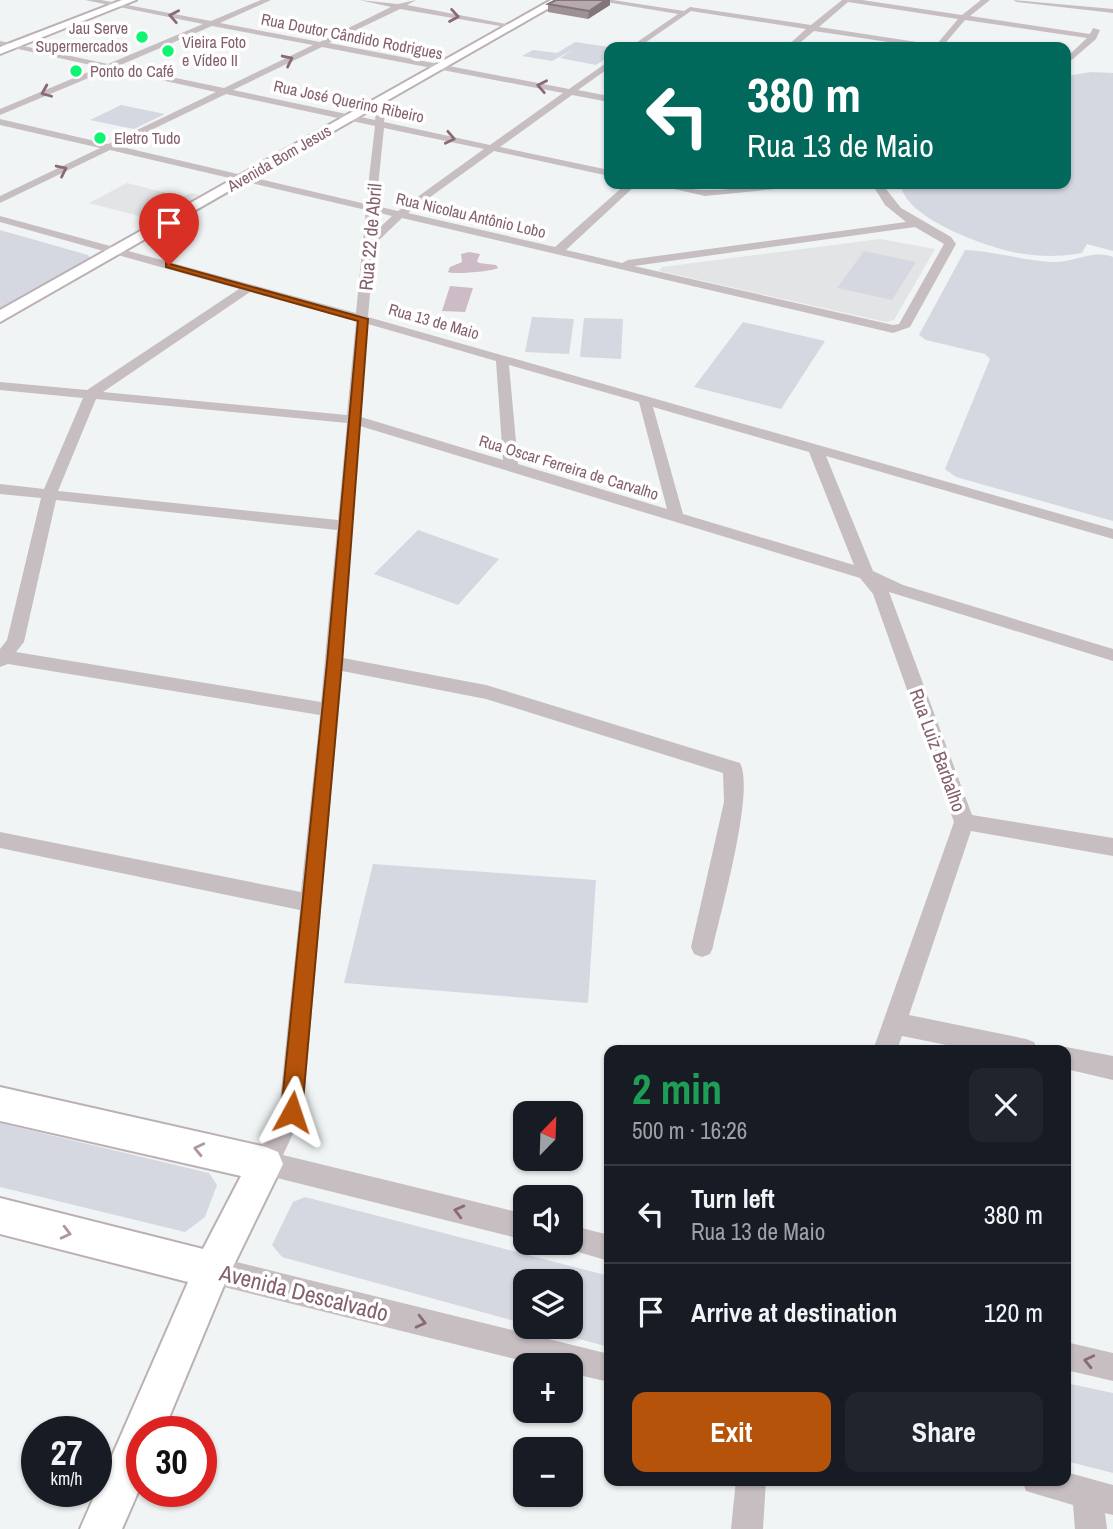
<!DOCTYPE html>
<html lang="en">
<head>
<meta charset="utf-8">
<style>
	:root { --surface:#171b24; --page:#20242c; --text:#f1f3f6; --muted:#9ea1a6; --line:#363941; --accent:#b45309 }
	body { margin:0; font-family:"Archivo Narrow",sans-serif; background:var(--page); color:var(--text); height:100vh; display:flex; flex-direction:column; font-size:26px; white-space:nowrap }
	* { box-sizing:border-box; margin:0 }
	p { font-size:23px; color:var(--muted) }
	.icon { flex:none; width:38px; height:38px; fill:none; stroke:currentColor; stroke-width:2; stroke-linecap:round; stroke-linejoin:round }
	.map { position:relative; flex:1; overflow:hidden }
	.drawer { position:absolute; left:604px; top:1045px; width:467px; height:441px; display:flex; flex-direction:column; background:var(--surface); border-radius:14px; box-shadow:0 2px 5px #0004 }
	.drawer>* { flex:none }
	.top-card { position:absolute; left:604px; top:42px; width:467px; height:147px; border-radius:14px; box-shadow:0 2px 5px #0004; background:#00695c; color:#fff; overflow:hidden }
	.needle { width:46px; rotate:23deg }
	.buttons { position:absolute; left:513px; top:1101px; display:grid; gap:14px }
	.buttons a { display:grid; place-items:center; width:70px; height:70px; border-radius:14px; background:var(--surface); box-shadow:0 2px 5px #0004; font-size:35px }
	.speed { position:absolute; left:21px; top:1416px; display:flex; gap:14px; font-size:35px; font-weight:700; text-align:center }
	.speed>* { display:grid; place-content:center; width:91px; height:91px; border-radius:50%; background:var(--surface); box-shadow:0 2px 5px #0004; line-height:1 }
	.speed small { font-size:18px; font-weight:400 }
	.speed .limit { border:10px solid #d22; background:#fff; color:#111 }
	.pin { position:absolute; display:grid; place-items:center; width:60px; height:60px; color:#fff; margin:-72px -30px; border-radius:50% 50% 50% 0; rotate:-45deg; box-shadow:0 0 7px #0007 }
	.pin .icon { rotate:45deg }
	.me { position:absolute; width:77px; margin:-38px; rotate:5deg; stroke-linejoin:round; filter:drop-shadow(0 0 5px #0008) }
	.turn { display:flex; align-items:center; gap:24px; height:147px; padding:0 28px; font-size:32px }
	.turn .icon { width:91px; height:91px; stroke-width:2.5 }
	.turn b { display:block; font-size:49px; line-height:60px }
	.round { display:grid; place-items:center; flex:none; width:74px; height:74px; border-radius:14px; background:var(--page) }
	.headline { display:flex; align-items:center; justify-content:space-between; height:119px; padding:0 28px }
	h1 { font-size:42px; font-weight:700; line-height:52px; color:#1e9e55 }
	.action { display:flex; gap:14px; margin-top:auto; padding:14px 28px }
	.action a { flex:1; height:80px; border-radius:14px; background:var(--accent); color:#fff; font-size:28px; font-weight:700; line-height:80px; text-align:center }
	.action a+a { background:var(--page); color:var(--text) }
	ul { padding:0; list-style:none }
	li { display:flex; align-items:center; gap:21px; height:98px; padding:0 28px; border-top:2px solid var(--line) }
	li div { flex:1 }
	li b { display:block; font-size:26px }
	li em { font-style:normal }
	.map>svg:first-child { display:block }
	.built { fill:#e3e4e5 }
	.green { fill:#d5d8e1 }
	.water { fill:#cdbbc5 }
	.lines { fill:none; stroke-linecap:round; stroke-linejoin:round }
	.secondary-casing { stroke:#bcb0b4; stroke-width:4 }
	.street { fill:#c7bec1; fill-rule:evenodd }
	.secondary { fill:#fff; fill-rule:evenodd }
	.wall { fill:#9e9196 }
	.shaded-wall { fill:#81767a }
	.building { fill:#b8a9af; stroke:#81767a; stroke-width:2 }
	.oneway { stroke:#8b6975 }
	.oneway2 { stroke:#af98a0 }
	.route { fill:#b45309; stroke:#753606; stroke-width:2 }
	.poi-dot { fill:#10f571; stroke:#fff; stroke-width:2.5 }
	.labels { text-anchor:middle; stroke-width:7; stroke-linejoin:round; paint-order:stroke }
	.far-poi-label { font-size:16px; fill:#84606d; stroke:#fff; text-anchor:start }
	.far-street-label { font-size:16px; fill:#84606d; stroke:#fff }
	.street-label { font-size:19px; fill:#84606d; stroke:#fff }
	.near-street-label { font-size:23px; fill:#84606d; stroke:#fff }
</style>
</head>
<body>
<div class="map">
<svg width="1113" height="1529" viewBox="0 0 1113 1529">
	<rect width="100%" height="100%" fill="#f0f4f5"/>
	<path class="built" d="M 127,183 L 182,197 L 191,193 L 200,195 L 154,220 L 89,203 Z
		M 880,239 L 935,249 L 894,320 L 886,322 L 659,271 L 662,267 Z"/>
	<path class="green" d="M 575,42 L 609,47 L 609,55 L 606,56 L 608,57 L 596,65 L 560,58 L 574,49 L 552,61 L 522,56 L 533,50 L 557,53 Z
		M 1091,72 L 1113,73 L 1113,251 L 1087,244 L 1082,253 C 1060,257 1040,257 1018,253 C 989,248 903,218 901,184 L 1066,184 L 1066,76 Z
		M 121,105 L 165,114 L 134,129 L 90,120 Z
		M 0,230 L 88,255 L 90,258 L 0,309 Z
		M 965,250 C 995,251 1024,261 1053,262 C 1074,263 1092,249 1113,257 L 1113,521 L 956,477 L 945,469 L 990,359 L 985,354 L 926,340 L 919,335 Z
		M 864,251 L 916,262 L 892,300 L 837,288 Z
		M 532,317 L 574,319 L 569,354 L 525,352 Z
		M 584,318 L 623,319 L 621,359 L 580,357 Z
		M 743,322 L 825,341 L 781,409 L 694,387 Z
		M 418,530 L 499,559 L 458,605 L 374,574 Z
		M 373,864 L 596,880 L 588,1003 L 344,983 Z
		M 0,1123 L 209,1173 L 217,1185 L 205,1217 L 185,1232 L 0,1187 Z
		M 305,1197 L 609,1276 L 609,1347 L 534,1327 L 570,1326 L 570,1281 L 525,1281 L 525,1324 L 282,1257 L 272,1245 L 293,1202 Z
		M 1066,1383 L 1113,1393 L 1113,1473 L 1066,1461 Z"/>
	<path class="water" d="M 469,252 L 480,254 L 477,261 L 479,263 L 496,265 L 498,268 C 494,271 454,275 448,272 L 450,267 L 462,262 L 461,254 Z
		M 450,286 L 473,288 L 465,312 L 442,311 Z"/>
	<g class="lines">
		<g class="secondary-casing">
			<path id="secondary" d="M 122,0 L 136,0 L 0,54 L 0,47 Z
				M 551,0 L 563,0 L 0,322 L 0,310 Z
				M 0,1087 L 266,1147 L 278,1152 L 283,1164 L 225,1283 L 163,1432 L 142,1432 L 142,1483 L 122,1529 L 80,1529 L 188,1282 L 0,1234 L 0,1198 L 203,1249 L 241,1176 L 0,1121 Z"/>
		</g>
		<path class="street" d="M 85,0 L 101,0 L 211,21 L 261,0 L 271,0 L 220,23 L 320,42 L 391,7 L 359,0 L 398,4 L 416,0 L 407,5 L 516,26 L 512,28 L 400,9 L 329,43 L 569,89 L 609,61 L 609,68 L 578,90 L 609,96 L 609,102 L 572,95 L 500,147 L 609,170 L 609,176 L 494,151 L 408,213 L 555,247 L 626,184 L 637,184 L 566,250 L 622,263 L 628,260 L 906,222 L 885,205 L 872,184 L 882,184 L 901,208 L 951,237 L 956,244 L 910,327 L 893,333 L 402,218 L 374,245 L 368,317 L 1113,529 L 1113,539 L 826,456 L 873,571 L 903,585 L 1113,649 L 1113,661 L 889,592 L 972,815 L 1113,838 L 1113,856 L 971,831 L 909,1015 L 1026,1039 L 1034,1042 L 1038,1050 L 971,1050 L 902,1036 L 897,1050 L 873,1050 L 954,822 L 873,594 L 860,578 L 360,426 L 343,658 L 486,685 L 740,763 C 755,791 721,911 713,947 L 710,954 L 702,957 L 694,954 L 691,947 L 724,802 L 723,773 L 486,699 L 342,671 L 303,1112 L 283,1155 L 525,1214 L 525,1240 L 257,1173 L 253,1164 L 279,1110 L 300,910 L 0,848 L 0,832 L 301,892 L 320,715 L 8,664 L 0,667 L 0,649 L 7,640 L 41,498 L 0,494 L 0,484 L 44,489 L 83,398 L 0,390 L 0,382 L 87,390 L 239,289 L 0,222 L 0,216 L 356,313 L 366,210 L 110,150 L 0,203 L 0,196 L 100,148 L 0,125 L 0,119 L 108,144 L 216,92 L 110,69 L 0,115 L 0,109 L 100,67 L 0,45 L 0,41 L 108,64 L 203,24 ZM 212,26 L 313,45 L 224,88 L 118,66 ZM 322,47 L 563,93 L 490,145 L 384,122 L 386,99 L 382,96 L 378,99 L 375,120 L 233,90 ZM 226,94 L 375,126 L 366,204 L 118,146 ZM 384,128 L 484,149 L 398,211 L 376,206 ZM 376,212 L 392,216 L 375,232 ZM 915,227 L 944,244 L 899,324 L 893,325 L 634,266 ZM 250,292 L 356,321 L 347,415 L 103,392 ZM 368,324 L 496,361 L 503,460 L 361,417 ZM 509,365 L 639,402 L 667,509 L 518,464 ZM 96,399 L 347,423 L 338,520 L 58,491 ZM 653,407 L 809,452 L 854,565 L 683,514 ZM 56,500 L 337,530 L 321,702 L 16,652 L 24,642 Z
			M 594,0 L 613,0 L 684,11 L 690,7 L 811,25 L 842,0 L 862,0 L 962,15 L 981,0 L 990,0 L 970,16 L 1090,34 L 1093,28 L 1100,30 L 1096,39 L 1066,65 L 1066,58 L 1087,38 L 965,20 L 942,47 L 922,47 L 814,31 L 795,47 L 786,47 L 806,29 L 691,11 L 639,47 L 630,47 L 678,14 ZM 848,2 L 958,19 L 936,45 L 819,27 Z
			M 1013,0 L 1113,9 L 1113,13 L 1017,2 Z
			M 652,184 C 671,183 688,190 707,190 C 738,190 770,183 801,184 L 796,187 L 705,196 Z
			M 1066,1047 L 1113,1056 L 1113,1080 L 1066,1069 L 1066,1050 L 1058,1050 Z
			M 570,1225 L 609,1235 L 609,1261 L 561,1247 L 559,1242 L 570,1242 Z
			M 212,1256 L 609,1354 L 609,1382 L 570,1373 L 570,1365 L 539,1365 L 212,1284 L 202,1280 L 198,1270 L 202,1260 Z
			M 1066,1342 L 1113,1353 L 1113,1381 L 1066,1370 Z
			M 1066,1472 L 1113,1485 L 1113,1515 L 1105,1513 L 1107,1529 L 1075,1529 L 1073,1505 L 1026,1491 L 1022,1480 L 1066,1480 Z
			M 736,1480 L 766,1480 L 763,1529 L 731,1529 Z"/>
		<use href="#secondary" class="secondary"/>
	</g>
	<path class="wall" d="M 548,4 L 610,5 L 588,19 L 548,12 Z"/>
	<path class="shaded-wall" d="M 606,0 L 610,0 L 610,5 L 588,19 L 589,11 Z"/>
	<path class="building" d="M 556,0 L 606,0 L 589,11 L 548,4 Z"/>
	<defs><path id="oneway-chevron" d="M-2-3.5L2.5 0L-2 3.5" fill="none" stroke-width="1.6" stroke-linecap="round" stroke-linejoin="round" transform="scale(1.75)"/></defs>
	<g class="oneway">
		<use href="#oneway-chevron" transform="translate(174 16) rotate(-169)"/>
		<use href="#oneway-chevron" transform="translate(454 16) rotate(10)"/>
		<use href="#oneway-chevron" transform="translate(288 60) rotate(-26)"/>
		<use href="#oneway-chevron" transform="translate(542 86) rotate(-169)"/>
		<use href="#oneway-chevron" transform="translate(46 92) rotate(157)"/>
		<use href="#oneway-chevron" transform="translate(450 138) rotate(12)"/>
		<use href="#oneway-chevron" transform="translate(62 170) rotate(-26)"/>
		<use href="#oneway-chevron" transform="translate(459 1211) rotate(-166)"/>
		<use href="#oneway-chevron" transform="translate(421 1322) rotate(14)"/>
		<use href="#oneway-chevron" transform="translate(1089 1361) rotate(-167)"/>
	</g>
	<g class="oneway2">
		<use href="#oneway-chevron" transform="translate(199 1149) rotate(-167)"/>
		<use href="#oneway-chevron" transform="translate(66 1233) rotate(14)"/>
	</g>
	<path class="route" d="M 166,263 L 368,319 L 342,663 L 302,1112 L 299,1119 L 292,1122 L 284,1119 L 281,1112 L 327,663 L 358,321 L 166,267 Z"/>
	<g class="poi-dot">
		<circle cx="142" cy="37" r="7"/>
		<circle cx="168" cy="51" r="7"/>
		<circle cx="76" cy="71" r="7"/>
		<circle cx="100" cy="138" r="7"/>
	</g>
	<g class="labels">
		<g class="far-poi-label">
			<text x="128" y="34" text-anchor="end">Jau Serve<tspan x="128" dy="18">Supermercados</tspan></text>
			<text x="182" y="48">Vieira Foto<tspan x="182" dy="18">e Vídeo II</tspan></text>
			<text x="90" y="77">Ponto do Café</text>
			<text x="114" y="144">Eletro Tudo</text>
		</g>
		<g class="far-street-label">
			<text transform="translate(352 36) rotate(11)" y="6">Rua Doutor Cândido Rodrigues</text>
			<text transform="translate(349 101) rotate(12)" y="6">Rua José Querino Ribeiro</text>
			<text transform="translate(279 158) rotate(-30)" y="6">Avenida Bom Jesus</text>
			<text transform="translate(471 215) rotate(13)" y="6">Rua Nicolau Antônio Lobo</text>
			<text transform="translate(434 321) rotate(16)" y="6">Rua 13 de Maio</text>
			<text transform="translate(569 467) rotate(17)" y="6">Rua Oscar Ferreira de Carvalho</text>
		</g>
		<g class="street-label">
			<text transform="translate(370 237) rotate(-85)" y="7">Rua 22 de Abril</text>
			<text transform="translate(938 750) rotate(70)" y="7">Rua Luiz Barbalho</text>
		</g>
		<g class="near-street-label">
			<text transform="translate(304 1293) rotate(14)" y="8">Avenida Descalvado</text>
		</g>
	</g>
</svg>
<div class="buttons">
<a><svg class="needle" viewBox="-14 -14 28 28"><path d="M0-13l5 13h-10z" fill="#e53935"/><path d="M0 13l5-13h-10z" fill="#9ea1a6"/></svg></a>
<a><svg class="icon" aria-label="sound" viewBox="0 0 24 24"><path d="M4 9h4l5-4v14l-5-4H4zM17 9q2 3 0 6"/></svg></a>
<a><svg class="icon" aria-label="layers" viewBox="0 0 24 24"><path d="M12 4l9 5-9 5-9-5zM3 14l9 5 9-5"/></svg></a>
<a>+</a>
<a>−</a>
</div>
<div class="speed"><div>27<small>km/h</small></div><div class="limit">30</div></div>
<div class="pin" style="left:169px;top:265px;background:#d93025"><svg class="icon" aria-label="arrive" viewBox="0 0 24 24"><path d="M6 21V4h12l-3 4 3 4H6"/></svg></div>
<svg class="me" style="left:292px;top:1112px" viewBox="-20 -20 40 40"><path d="M0-17L14 15 0 8-14 15z" fill="#b45309" stroke="#fff" stroke-width="4"/></svg>
<div class="top-card">
<div class="turn"><svg class="icon" aria-label="left" viewBox="0 0 24 24"><path d="M17 20v-9H6M10 6l-5 5 5 5"/></svg><div><b>380 m</b>Rua 13 de Maio</div></div>
</div>
<section class="drawer">
<div class="headline"><div><h1>2 min</h1><p>500 m · 16:26</p></div><a class="round"><svg class="icon" aria-label="close" viewBox="0 0 24 24"><path d="M6 6l12 12M18 6L6 18"/></svg></a></div>
<ul>
<li><svg class="icon" aria-label="left" viewBox="0 0 24 24"><path d="M17 20v-9H6M10 6l-5 5 5 5"/></svg><div><b>Turn left</b><p>Rua 13 de Maio</p></div><em>380 m</em></li>
<li><svg class="icon" aria-label="arrive" viewBox="0 0 24 24"><path d="M6 21V4h12l-3 4 3 4H6"/></svg><div><b>Arrive at destination</b></div><em>120 m</em></li>
</ul>
<div class="action"><a>Exit</a><a>Share</a></div>
</section>
</div>
</body>
</html>
